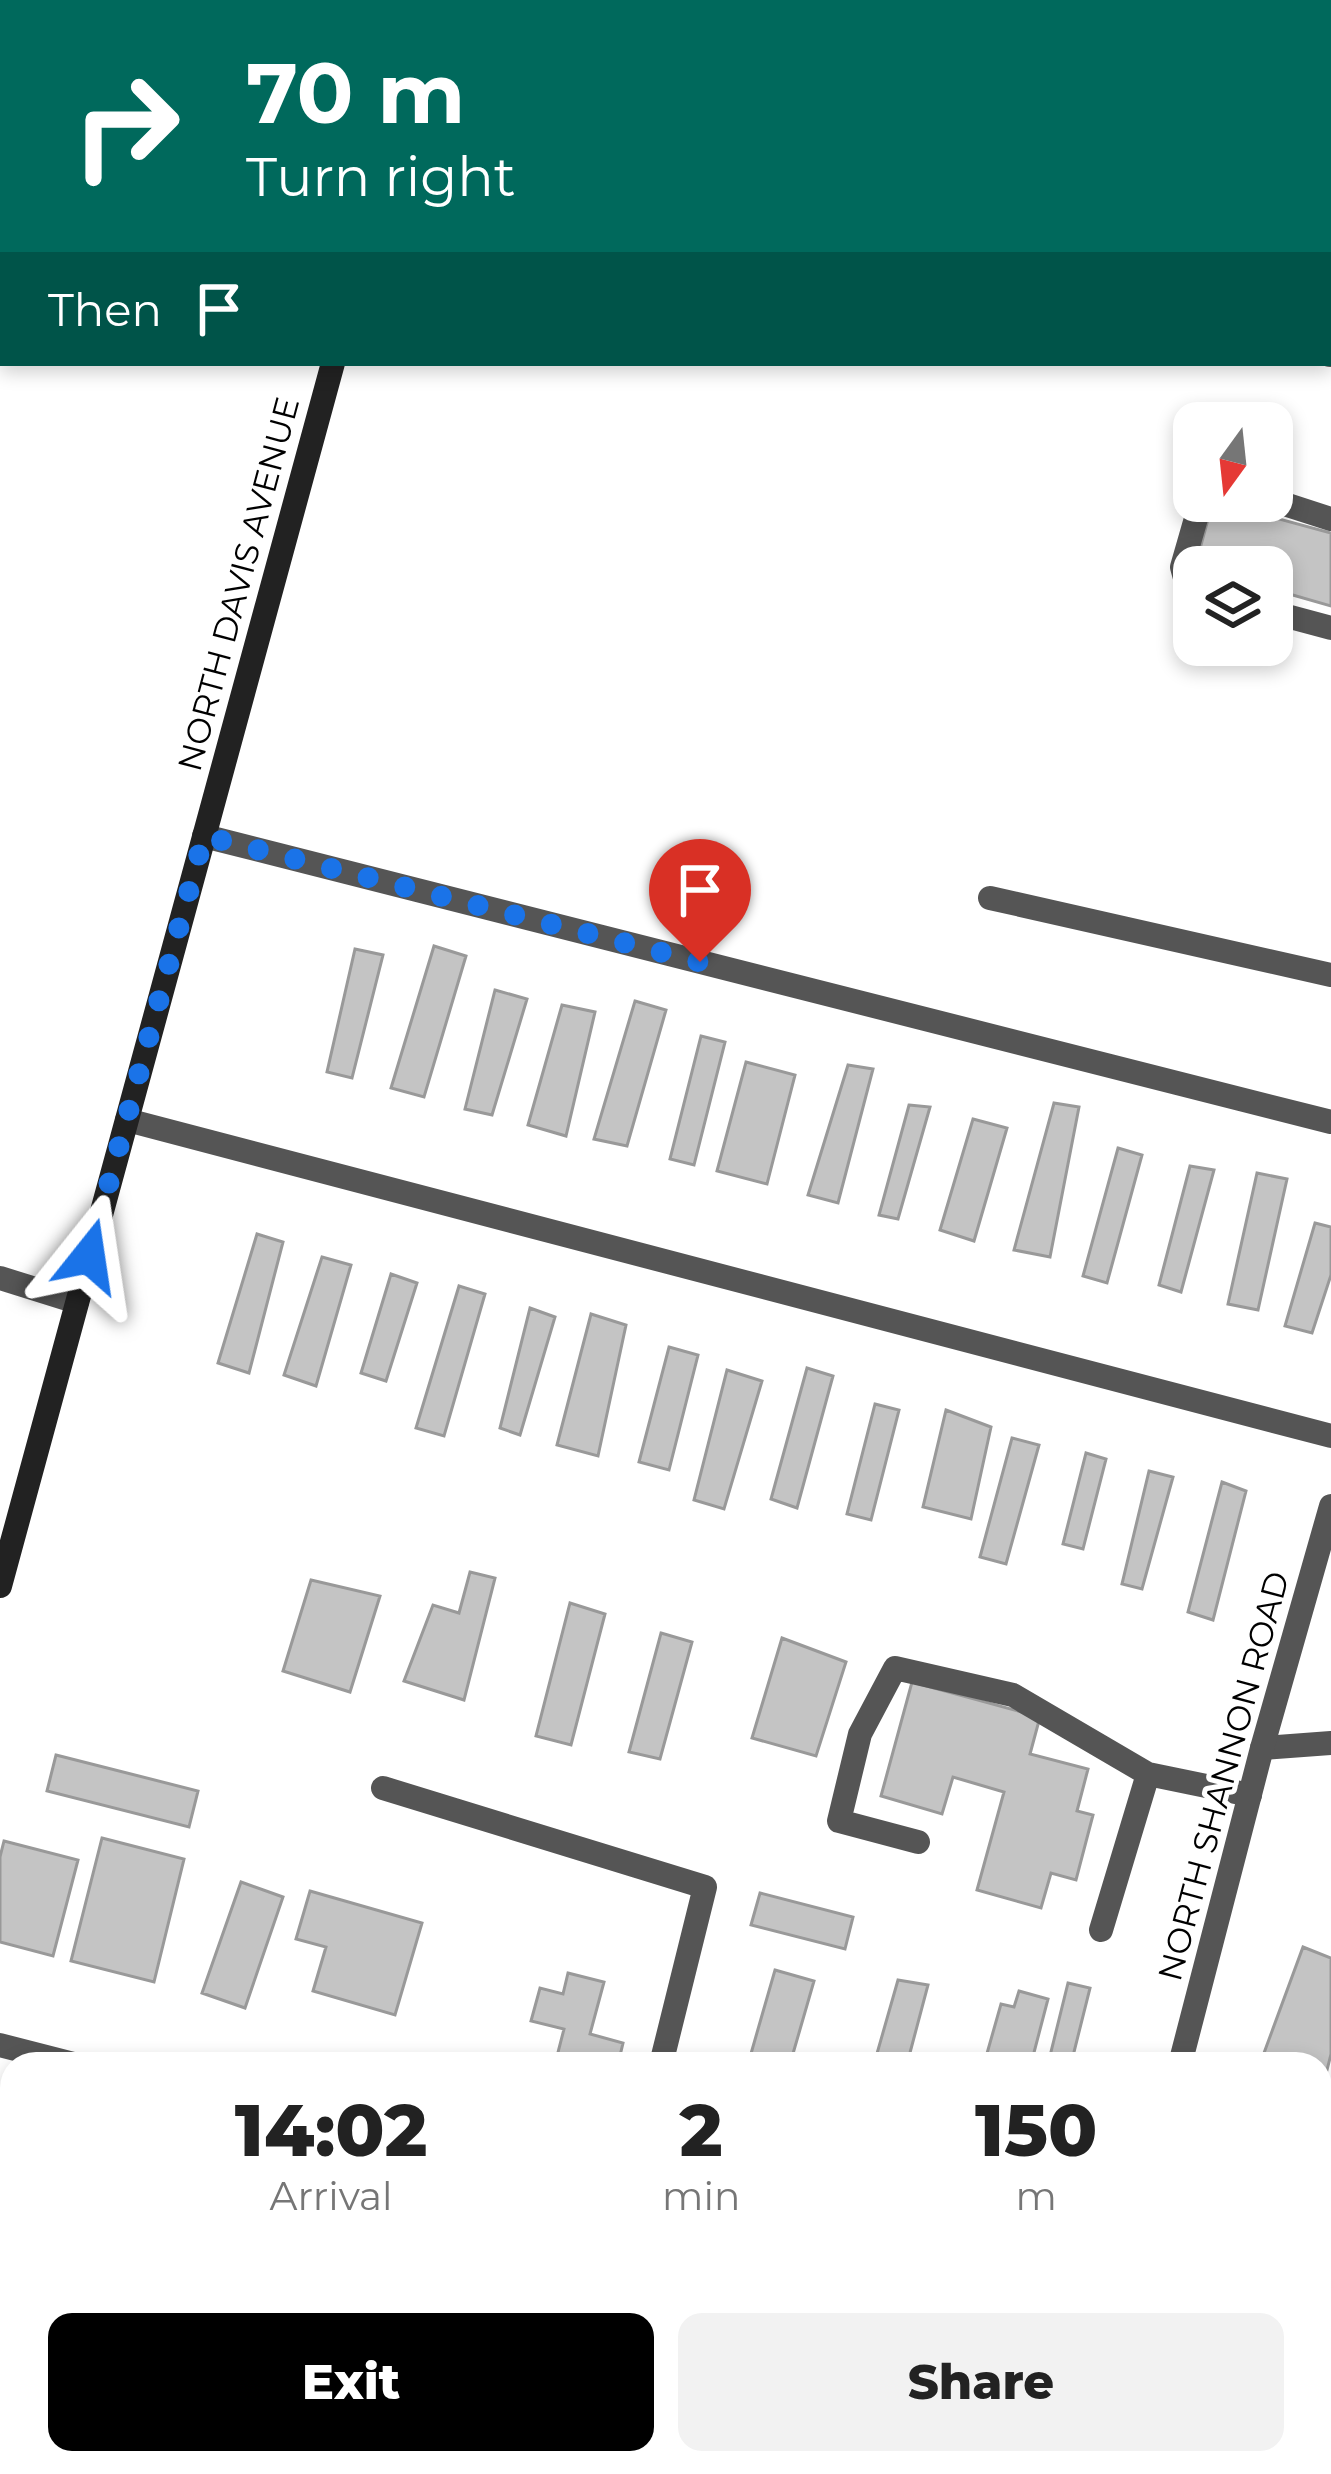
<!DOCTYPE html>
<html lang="en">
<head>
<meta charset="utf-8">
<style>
	:root { --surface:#fff; --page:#f2f2f2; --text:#222; --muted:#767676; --accent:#000 }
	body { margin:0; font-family:Montserrat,sans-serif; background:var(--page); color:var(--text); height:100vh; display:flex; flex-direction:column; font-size:45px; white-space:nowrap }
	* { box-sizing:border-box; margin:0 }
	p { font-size:39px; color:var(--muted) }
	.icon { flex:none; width:66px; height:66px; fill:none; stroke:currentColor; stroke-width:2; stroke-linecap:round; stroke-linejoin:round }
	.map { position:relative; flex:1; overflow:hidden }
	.details { position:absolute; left:0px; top:2052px; width:1332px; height:423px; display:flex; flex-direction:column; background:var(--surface); border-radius:36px 36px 0 0; box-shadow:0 6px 18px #0003 }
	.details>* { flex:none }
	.banner { position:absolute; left:0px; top:0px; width:1332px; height:366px; box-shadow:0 6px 18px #0003; background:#00695c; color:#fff; overflow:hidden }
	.needle { width:78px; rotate:195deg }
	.controls { position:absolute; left:1173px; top:402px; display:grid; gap:24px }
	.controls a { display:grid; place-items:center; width:120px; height:120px; border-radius:24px; background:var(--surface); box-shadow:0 6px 18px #0003; font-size:60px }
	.pin { position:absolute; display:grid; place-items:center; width:102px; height:102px; color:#fff; margin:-123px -51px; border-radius:50% 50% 50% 0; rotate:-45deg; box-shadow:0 0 12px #0007 }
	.pin .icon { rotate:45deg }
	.me { position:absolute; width:132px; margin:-66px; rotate:15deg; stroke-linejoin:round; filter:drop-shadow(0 0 9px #0008) }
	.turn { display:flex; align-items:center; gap:42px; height:252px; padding:0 48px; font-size:54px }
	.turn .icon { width:156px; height:156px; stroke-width:2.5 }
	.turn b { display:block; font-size:84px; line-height:102px }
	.then { display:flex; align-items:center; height:114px; padding:0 48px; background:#0003; gap:24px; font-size:45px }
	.eta { display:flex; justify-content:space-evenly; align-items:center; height:204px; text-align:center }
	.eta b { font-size:72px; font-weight:800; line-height:84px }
	.primary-button { display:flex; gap:24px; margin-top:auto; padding:24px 48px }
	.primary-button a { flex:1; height:138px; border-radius:24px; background:var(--accent); color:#fff; font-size:48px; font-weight:800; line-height:138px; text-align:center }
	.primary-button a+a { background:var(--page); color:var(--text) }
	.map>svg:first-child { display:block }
	.building { fill:#c4c4c4; stroke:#999; stroke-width:3 }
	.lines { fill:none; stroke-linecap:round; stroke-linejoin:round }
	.lane { stroke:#555; stroke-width:24 }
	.street { stroke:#555; stroke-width:24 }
	.secondary { stroke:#222; stroke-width:24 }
	.route { stroke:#1a73e8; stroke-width:21; stroke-dasharray:0 37.8 }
	.labels { text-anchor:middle; stroke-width:10; stroke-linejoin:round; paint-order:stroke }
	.street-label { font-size:33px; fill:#000; stroke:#fff }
</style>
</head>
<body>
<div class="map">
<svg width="1331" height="2474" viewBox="0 0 1331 2474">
	<rect width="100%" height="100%" fill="#fff"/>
	<path class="building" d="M 1213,501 L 1331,533 L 1331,606 L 1272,589 L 1272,567 L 1195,567 Z
		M 434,946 L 466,956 L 424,1097 L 391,1088 Z
		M 355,949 L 383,955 L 352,1078 L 327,1072 Z
		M 495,990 L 527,999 L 492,1115 L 465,1109 Z
		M 635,1001 L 666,1010 L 627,1146 L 594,1139 Z
		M 562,1005 L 595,1012 L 566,1136 L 528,1125 Z
		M 701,1036 L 725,1042 L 694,1165 L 670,1159 Z
		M 746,1062 L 795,1075 L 767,1184 L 717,1171 Z
		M 848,1065 L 873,1069 L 838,1203 L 808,1195 Z
		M 1054,1103 L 1079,1107 L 1050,1257 L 1014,1250 Z
		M 909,1105 L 930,1107 L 898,1219 L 879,1215 Z
		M 973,1119 L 1007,1128 L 974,1241 L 940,1230 Z
		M 1118,1148 L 1142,1155 L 1107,1283 L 1083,1276 Z
		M 1190,1166 L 1214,1170 L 1181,1292 L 1159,1285 Z
		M 1257,1173 L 1287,1179 L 1258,1310 L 1228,1304 Z
		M 1315,1223 L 1331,1227 L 1331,1275 L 1312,1333 L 1285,1326 Z
		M 257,1234 L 283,1242 L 249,1373 L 218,1363 Z
		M 322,1257 L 351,1265 L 316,1386 L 284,1375 Z
		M 391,1274 L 417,1283 L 386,1381 L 361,1373 Z
		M 459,1286 L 485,1294 L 444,1436 L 416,1428 Z
		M 530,1308 L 555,1317 L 520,1435 L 500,1428 Z
		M 591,1314 L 626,1325 L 598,1456 L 557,1445 Z
		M 669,1347 L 698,1355 L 669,1470 L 639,1462 Z
		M 807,1368 L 833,1376 L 797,1508 L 771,1499 Z
		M 727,1370 L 762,1381 L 724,1509 L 694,1500 Z
		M 875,1404 L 899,1410 L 871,1520 L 847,1514 Z
		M 946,1410 L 991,1427 L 971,1519 L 923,1507 Z
		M 1012,1438 L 1039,1445 L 1006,1564 L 980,1557 Z
		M 1086,1453 L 1106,1459 L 1083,1549 L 1063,1544 Z
		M 1149,1471 L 1173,1477 L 1142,1589 L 1122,1584 Z
		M 1222,1482 L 1246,1491 L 1213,1620 L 1188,1612 Z
		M 470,1572 L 495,1578 L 464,1700 L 404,1681 L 433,1605 L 459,1613 Z
		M 311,1580 L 380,1596 L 350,1692 L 283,1671 Z
		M 570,1603 L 605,1614 L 571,1745 L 536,1736 Z
		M 661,1633 L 692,1642 L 660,1759 L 629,1752 Z
		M 782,1638 L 846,1662 L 816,1756 L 752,1738 Z
		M 912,1682 L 1040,1717 L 1030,1754 L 1088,1769 L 1077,1811 L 1093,1815 L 1076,1880 L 1051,1873 L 1041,1908 L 977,1890 L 1004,1792 L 953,1777 L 942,1814 L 881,1796 Z
		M 56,1755 L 198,1791 L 189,1827 L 47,1791 Z
		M 102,1838 L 184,1859 L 154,1982 L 71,1961 Z
		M 4,1841 L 78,1860 L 53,1956 L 0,1942 L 0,1857 Z
		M 241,1882 L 283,1897 L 245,2008 L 202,1993 Z
		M 310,1891 L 422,1923 L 395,2015 L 313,1991 L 326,1947 L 296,1939 Z
		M 760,1893 L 853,1917 L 845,1949 L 751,1925 Z
		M 1303,1947 L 1331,1958 L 1331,2054 L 1327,2070 L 1320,2068 L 1320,2064 L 1303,2064 L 1264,2053 Z
		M 775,1970 L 814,1981 L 790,2064 L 748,2064 Z
		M 568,1973 L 604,1982 L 590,2034 L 623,2043 L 618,2064 L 555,2064 L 564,2029 L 531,2021 L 540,1988 L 563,1994 Z
		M 898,1980 L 928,1985 L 907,2064 L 874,2064 Z
		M 1068,1983 L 1090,1988 L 1071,2064 L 1048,2064 Z
		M 1019,1991 L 1048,1999 L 1031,2064 L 984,2064 L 1001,2004 L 1014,2007 Z
		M 5,2137 L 12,2139 L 12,2172 L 0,2169 Z
		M 1324,2164 L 1331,2166 L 1331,2196 L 1320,2193 Z
		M 0,2230 L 12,2234 L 12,2279 L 0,2276 Z
		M 0,2358 L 12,2362 L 12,2396 L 0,2393 Z
		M 492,2463 L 611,2463 L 608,2473 L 599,2474 L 525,2474 Z
		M 791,2463 L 904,2463 L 939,2472 L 789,2474 Z"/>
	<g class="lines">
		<path class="lane" d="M 1272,500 L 1331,519
			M 1194,591 L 1188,589 L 1182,567 L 1201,501
			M 1272,612 L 1331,628
			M 204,836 L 1331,1122
			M 990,898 L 1331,975
			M 0,1278 L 77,1302
			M 1262,1748 L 1331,1743
			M 918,1842 L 839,1821 L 860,1734 L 895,1668 L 1013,1695 L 1148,1774
			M 1101,1930 L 1148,1774 L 1250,1795
			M 1320,2105 L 1331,2104
			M 1320,2380 L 1331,2383
			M 1108,2474 L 1111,2463"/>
		<path class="street" d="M 1330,355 L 1331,355
			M 127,1120 L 1331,1436
			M 383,1788 L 705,1887 L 661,2064
			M 0,2045 L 74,2064
			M 1180,2064 L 1262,1748 L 1331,1506
			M 0,2461 L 45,2474
			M 1058,2474 L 1061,2463"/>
		<path class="secondary" d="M 430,3 L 431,0
			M 0,57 L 3,58
			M 0,1586 L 333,363"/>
	</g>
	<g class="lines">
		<path class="route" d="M 89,1256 L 204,836 L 700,962"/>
	</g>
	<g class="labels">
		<g class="street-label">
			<text transform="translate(238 584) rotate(-75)" y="12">NORTH DAVIS AVENUE</text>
			<text transform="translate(1223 1776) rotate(-75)" y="12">NORTH SHANNON ROAD</text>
		</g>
	</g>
</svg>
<div class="controls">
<a><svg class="needle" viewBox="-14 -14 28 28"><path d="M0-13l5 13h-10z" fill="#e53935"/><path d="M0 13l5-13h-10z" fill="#767676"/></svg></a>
<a><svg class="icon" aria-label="layers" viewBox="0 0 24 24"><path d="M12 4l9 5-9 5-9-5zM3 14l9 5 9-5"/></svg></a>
</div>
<div class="pin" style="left:700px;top:962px;background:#d93025"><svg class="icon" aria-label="arrive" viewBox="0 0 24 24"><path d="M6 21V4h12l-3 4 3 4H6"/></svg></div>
<svg class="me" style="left:89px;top:1256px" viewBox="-20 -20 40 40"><path d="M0-17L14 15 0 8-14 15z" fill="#1a73e8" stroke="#fff" stroke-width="4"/></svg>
<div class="banner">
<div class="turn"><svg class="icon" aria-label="right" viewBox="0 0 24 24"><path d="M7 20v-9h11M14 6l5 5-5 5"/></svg><div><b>70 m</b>Turn right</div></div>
<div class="then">Then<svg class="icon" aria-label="arrive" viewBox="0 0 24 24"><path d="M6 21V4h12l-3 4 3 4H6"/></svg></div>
</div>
<section class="details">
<div class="eta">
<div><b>14:02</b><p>Arrival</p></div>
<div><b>2</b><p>min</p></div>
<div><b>150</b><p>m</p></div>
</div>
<div class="primary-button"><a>Exit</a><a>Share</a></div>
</section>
</div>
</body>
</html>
